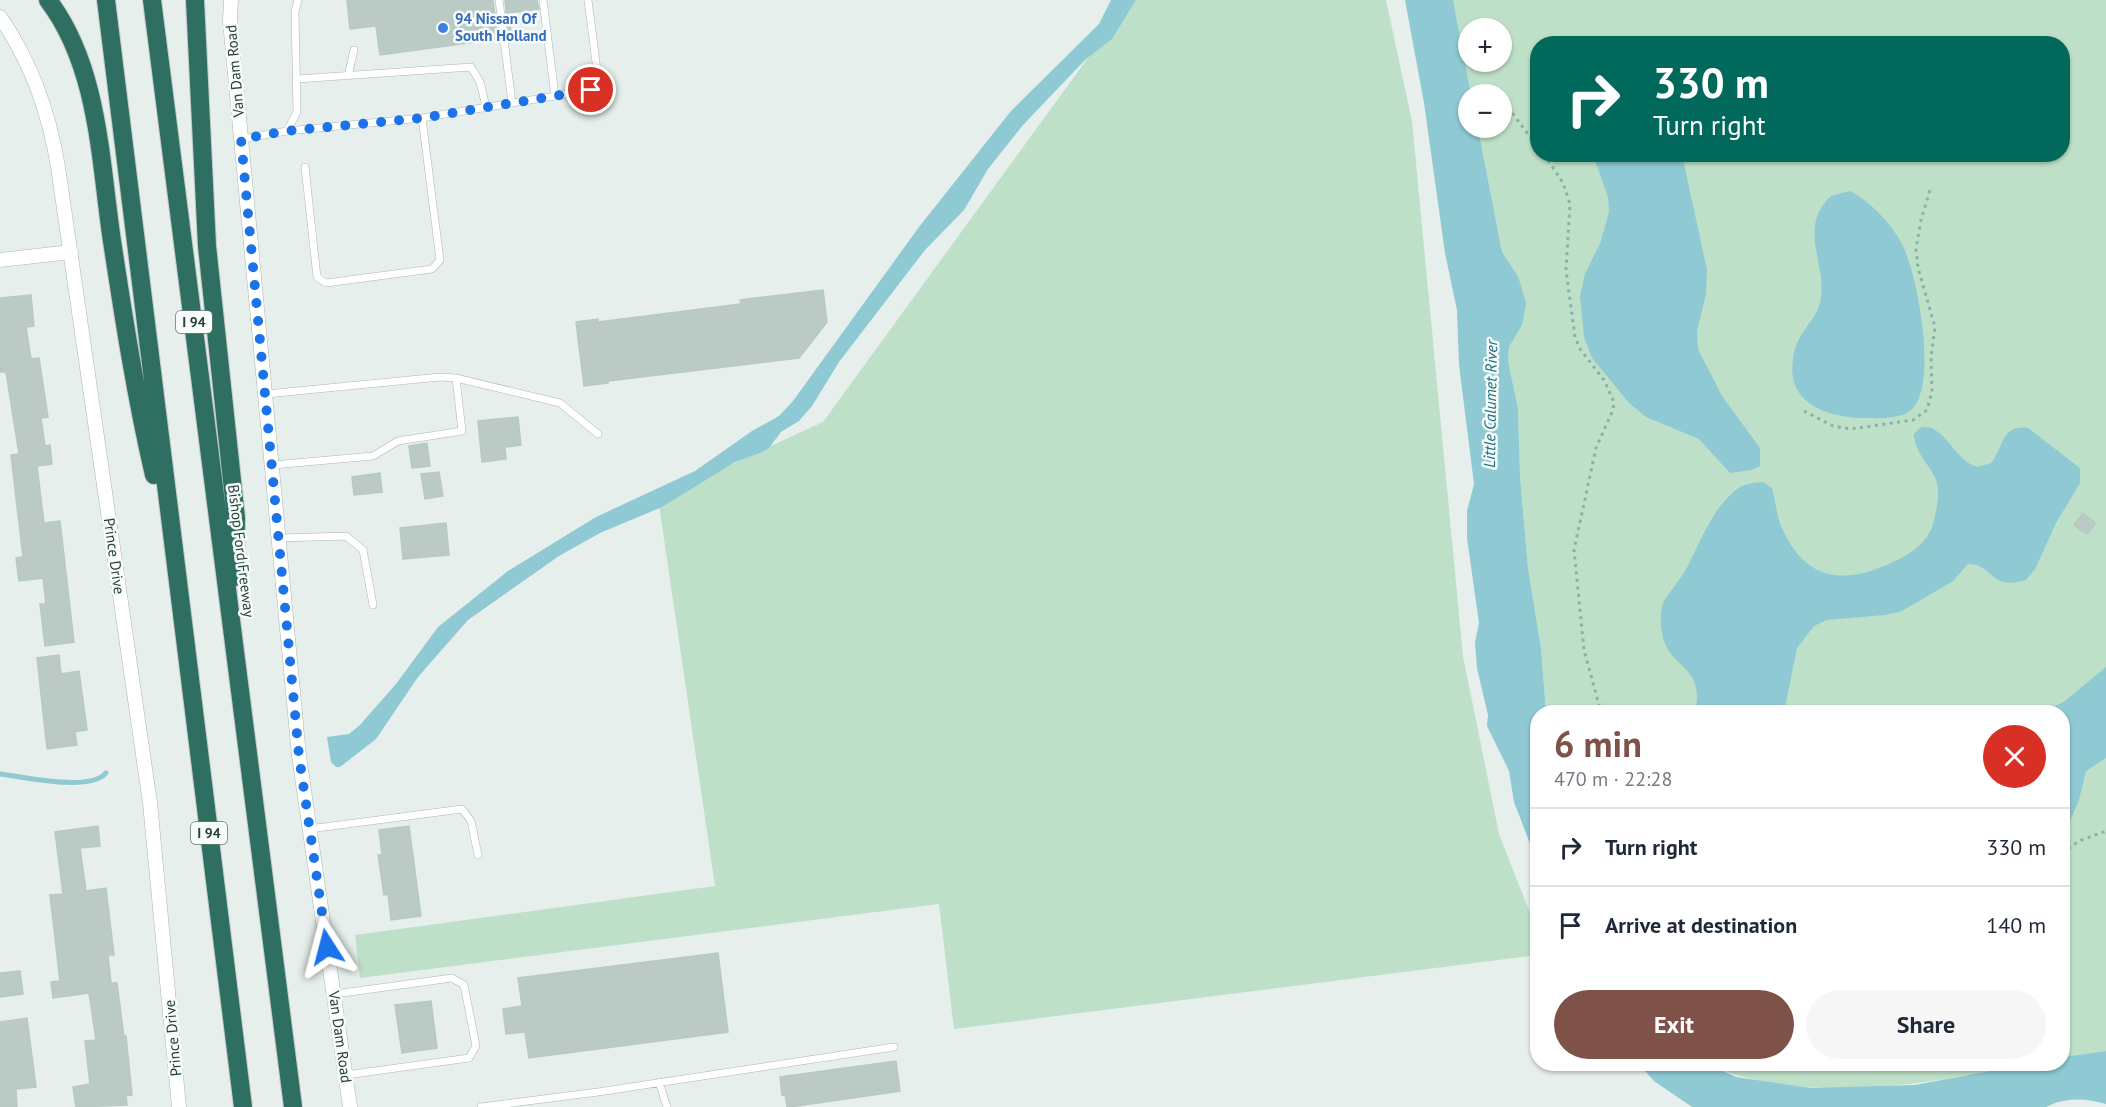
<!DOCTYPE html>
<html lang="en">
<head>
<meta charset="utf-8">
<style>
	:root { --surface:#fff; --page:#f6f6f7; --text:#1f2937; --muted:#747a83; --line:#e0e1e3; --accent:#7f5249 }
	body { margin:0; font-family:"PT Sans",sans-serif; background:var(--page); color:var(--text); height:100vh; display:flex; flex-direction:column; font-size:22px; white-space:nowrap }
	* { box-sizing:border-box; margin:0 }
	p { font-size:20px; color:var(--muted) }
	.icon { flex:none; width:33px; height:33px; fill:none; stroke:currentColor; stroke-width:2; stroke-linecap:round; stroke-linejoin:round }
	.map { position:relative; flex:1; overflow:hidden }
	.details { position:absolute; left:1530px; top:705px; width:540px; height:366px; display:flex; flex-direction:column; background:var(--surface); border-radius:24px; box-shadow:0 2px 4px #0004 }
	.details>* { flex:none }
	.guide { position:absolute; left:1530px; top:36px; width:540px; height:126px; border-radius:24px; box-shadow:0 2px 4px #0004; background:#00695c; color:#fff; overflow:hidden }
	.controls { position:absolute; left:1458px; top:18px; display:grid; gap:12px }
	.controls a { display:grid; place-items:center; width:54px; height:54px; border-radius:50%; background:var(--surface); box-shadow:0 2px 4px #0004; font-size:30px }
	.pin { position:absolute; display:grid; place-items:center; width:51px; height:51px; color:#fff; margin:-26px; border:3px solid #fff; border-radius:50%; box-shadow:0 2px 6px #0007 }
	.me { position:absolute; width:66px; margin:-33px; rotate:351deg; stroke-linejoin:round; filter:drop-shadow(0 0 4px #0008) }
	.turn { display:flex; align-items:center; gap:21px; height:126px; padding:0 24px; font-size:27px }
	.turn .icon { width:78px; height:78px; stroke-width:2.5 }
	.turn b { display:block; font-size:42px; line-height:51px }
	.round { display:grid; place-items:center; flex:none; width:63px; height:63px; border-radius:32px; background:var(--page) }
	.head { display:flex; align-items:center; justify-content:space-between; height:102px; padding:0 24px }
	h1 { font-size:36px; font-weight:700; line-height:45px; color:var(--accent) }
	.action { display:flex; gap:12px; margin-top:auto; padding:12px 24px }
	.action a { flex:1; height:69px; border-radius:36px; background:var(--accent); color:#fff; font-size:24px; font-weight:700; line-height:69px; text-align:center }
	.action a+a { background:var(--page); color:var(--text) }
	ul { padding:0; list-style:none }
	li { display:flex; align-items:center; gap:18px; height:78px; padding:0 24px; border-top:2px solid var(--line) }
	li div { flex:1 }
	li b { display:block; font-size:22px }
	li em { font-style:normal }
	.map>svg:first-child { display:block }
	.green { fill:#bfe0c8; fill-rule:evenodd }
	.water { fill:#8ec9d4 }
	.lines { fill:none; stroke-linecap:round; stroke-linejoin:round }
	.stream { stroke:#8ec9d4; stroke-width:5 }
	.building { fill:#bbcac4; stroke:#b8c9c2; stroke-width:1.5 }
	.service-casing { stroke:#a8b8b2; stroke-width:8 }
	.minor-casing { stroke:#a8b8b2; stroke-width:15 }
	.motorway-casing { stroke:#c2cac8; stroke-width:20 }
	.path { stroke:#86b3a5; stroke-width:3; stroke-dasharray:3 4.5; stroke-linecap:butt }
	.service { stroke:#fff; stroke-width:7 }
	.minor { stroke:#fff; stroke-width:14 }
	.motorway { stroke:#2f6f62; stroke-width:18 }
	.route { stroke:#1a73e8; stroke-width:10; stroke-dasharray:0 18 }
	.shop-dot { fill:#3f7fe0; stroke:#f7fbf9; stroke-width:2 }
	.labels { text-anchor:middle; stroke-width:5; stroke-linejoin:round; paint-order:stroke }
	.shield { fill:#f7fbf9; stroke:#637a73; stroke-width:1.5 }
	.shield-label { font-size:14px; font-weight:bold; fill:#24423a }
	.shop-label { font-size:15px; font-weight:bold; fill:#366cbe; stroke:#f7fbf9; text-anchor:start }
	.street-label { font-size:15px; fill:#24423a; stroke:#f7fbf9 }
	.water-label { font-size:16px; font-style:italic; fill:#1c6f80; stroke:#f7fbf9 }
</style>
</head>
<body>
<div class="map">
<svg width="2106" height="1107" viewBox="0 0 2106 1107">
	<rect width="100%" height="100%" fill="#e6efeb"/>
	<path class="green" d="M 1130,0 L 1386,0 L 1412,121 L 1463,656 L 1499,834 L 1537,931 L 1537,955 L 954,1029 L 939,904 L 360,978 L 355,935 L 715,886 L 658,498 L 823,422 Z
		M 1453,0 L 2106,0 L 2106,1051 L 2063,1057 L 2062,712 L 1546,712 L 1541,648 L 1528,568 L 1520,476 L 1518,408 L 1508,361 L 1509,347 L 1522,325 L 1518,276 L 1502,252 L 1478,128 L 1502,128 L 1502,94 L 1471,94 ZM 1468,28 L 1502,28 L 1502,62 L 1468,62 ZM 1538,44 L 2062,44 L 2062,154 L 1538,154 Z
		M 1708,1064 L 2027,1064 C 1928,1084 1803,1107 1708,1064 Z"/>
	<path class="water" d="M 1111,0 L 1136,0 L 1112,39 L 1086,59 L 1023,125 L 988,169 L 964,210 L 925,250 L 839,362 L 812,406 L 799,421 L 781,432 L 769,448 L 760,453 L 735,462 L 662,507 L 600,533 L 559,556 L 468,620 L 418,677 L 376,739 L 340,767 L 336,767 L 331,762 L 327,737 L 349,734 L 360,725 L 396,684 L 438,627 L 508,571 L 596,517 L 695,471 L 752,431 L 779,416 L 793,401 L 919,227 L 1011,111 L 1099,24 Z
		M 1405,0 L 1453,0 L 1471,94 L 1468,94 L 1468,128 L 1478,128 L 1502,252 L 1518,276 L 1526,303 L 1522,325 L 1509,347 L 1508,361 L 1518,408 L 1520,476 L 1528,568 L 1541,648 L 1546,712 L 1538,712 L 1537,879 L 1533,869 L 1531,846 L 1514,802 L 1509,771 L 1487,726 L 1488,715 L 1477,668 L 1475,642 L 1479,623 L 1467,538 L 1467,511 L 1474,484 L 1459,365 L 1457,310 L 1445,253 L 1424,103 Z
		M 1593,155 L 1682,155 L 1707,270 L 1706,294 L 1697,331 L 1698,349 L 1722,396 L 1760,448 L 1760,466 L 1751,470 L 1730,473 L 1699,439 L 1646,417 L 1629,403 L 1592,358 L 1584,337 L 1580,296 L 1585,274 L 1601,241 L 1609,212 L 1608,197 Z
		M 1850,191 C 1871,202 1893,225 1903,246 C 1918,277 1939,388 1910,411 C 1897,420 1876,418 1861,418 C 1817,416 1780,397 1796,346 C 1800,333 1811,323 1817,311 C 1835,273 1793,231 1831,196 Z
		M 1921,427 C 1946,424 1955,463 1978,467 L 1991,463 C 2004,447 2001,424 2028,428 L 2080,468 L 2080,483 L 2056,523 L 2035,569 L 2026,580 C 1990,591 1993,564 1968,564 L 1953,581 L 1902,611 L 1885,615 L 1827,620 L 1814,626 L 1797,648 L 1784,712 L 1695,712 C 1706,664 1668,670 1662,633 C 1660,623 1660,610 1664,601 C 1670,591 1679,581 1685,571 C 1700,544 1711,509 1737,489 C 1744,484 1753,483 1763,482 L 1772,488 C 1776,502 1776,515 1782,528 C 1805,581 1844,585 1891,563 C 1908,556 1928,543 1933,524 C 1936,513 1940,495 1937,483 C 1932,466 1914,453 1914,434 Z
		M 2106,667 L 2106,758 L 2086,771 L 2079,800 L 2063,837 L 2062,712 L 2043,712 L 2065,701 Z
		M 2106,1051 L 2106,1104 C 2085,1098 2066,1097 2046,1107 L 1692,1107 L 1654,1081 L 1639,1064 L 1708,1064 L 1736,1077 L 1811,1088 L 1915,1085 L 2027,1064 L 2062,1064 L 2063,1057 Z"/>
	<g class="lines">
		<path class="stream" d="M 0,774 C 24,777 90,792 106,773"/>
	</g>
	<path class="building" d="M 347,0 L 493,0 L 498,39 L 380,55 L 376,26 L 350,29 Z
		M 505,0 L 537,0 L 539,9 L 508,13 L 512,37 L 509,38 Z
		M 823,290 L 827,322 L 799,358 L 608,381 L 608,383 L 584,386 L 576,322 L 598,319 L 598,322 L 741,304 L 740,300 Z
		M 31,295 L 34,326 L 26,327 L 31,359 L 39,358 L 48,417 L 41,418 L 45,446 L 50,445 L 52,464 L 37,466 L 44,523 L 60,521 L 74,642 L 45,646 L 40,604 L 46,604 L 43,578 L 19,581 L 16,558 L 23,557 L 11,455 L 19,454 L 6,372 L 0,372 L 0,298 Z
		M 518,417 L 521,445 L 505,447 L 506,459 L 482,462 L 478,421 Z
		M 427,443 L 430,466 L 412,468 L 409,446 Z
		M 439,472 L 443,496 L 425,499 L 421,474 Z
		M 380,473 L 382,492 L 354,495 L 352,477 Z
		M 2083,513 L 2096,523 L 2087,534 L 2074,525 Z
		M 446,523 L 449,555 L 403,559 L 400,528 Z
		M 59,655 L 61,674 L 79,671 L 87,730 L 75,732 L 77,745 L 47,749 L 37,658 Z
		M 98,826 L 100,846 L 80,848 L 86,891 L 106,888 L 114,955 L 108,955 L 111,983 L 117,983 L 124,1037 L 126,1036 L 132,1095 L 126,1096 L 127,1105 L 76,1107 L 73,1087 L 90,1084 L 85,1041 L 96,1040 L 89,993 L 53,998 L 51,982 L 60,981 L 50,895 L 63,894 L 55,832 Z
		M 409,826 L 421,916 L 391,920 L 388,894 L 384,895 L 378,855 L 382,855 L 379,830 Z
		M 718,953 L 728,1032 L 529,1058 L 525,1032 L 506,1034 L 503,1009 L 522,1006 L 518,978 Z
		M 20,971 L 23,994 L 0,997 L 0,973 Z
		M 431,1001 L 437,1048 L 402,1053 L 395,1005 Z
		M 27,1018 L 36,1087 L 16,1089 L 17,1107 L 0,1107 L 0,1022 Z
		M 896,1061 L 900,1091 L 790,1107 L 787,1107 L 785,1094 L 782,1095 L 780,1077 Z"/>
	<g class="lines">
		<g class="service-casing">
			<path id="service" d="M 499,0 L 512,103
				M 543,0 L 555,96
				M 348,76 L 354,50
				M 297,79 L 471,67 L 480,82 L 486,107
				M 287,131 L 297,112 L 295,11 L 298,0
				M 241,139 L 287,131 L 422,118 L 591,90 L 598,78 L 588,0
				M 305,167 L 317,277 L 326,283 L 432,269 L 440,260 L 422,118
				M 266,394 L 440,377 L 456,378 L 560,403 L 598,434
				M 273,465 L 373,456 L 398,441 L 462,431 L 456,378
				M 280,538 L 346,536 L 363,550 L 373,605
				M 309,829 L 462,809 L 471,821 L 478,855
				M 335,994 L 452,978 L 464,985 L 476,1046 L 469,1058 L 346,1075
				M 659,1082 L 667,1107
				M 481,1107 L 598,1092 L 894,1047"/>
		</g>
		<g class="minor-casing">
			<path id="minor" d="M 231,0 L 230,21 L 299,756 L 350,1107
				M 0,17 C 32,63 49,112 58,167 L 150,803 L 179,1107
				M 0,260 L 71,252"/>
		</g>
		<g class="motorway-casing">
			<path id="motorway" d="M 48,0 C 99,67 100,161 112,241 C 124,320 136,397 154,475
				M 106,0 L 243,1107
				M 152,0 L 293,1107
				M 195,0 L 207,246 L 236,518 L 235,577"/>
		</g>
		<path class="path" d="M 1508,107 L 1538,148
			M 1544,154 L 1563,183 L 1570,204 L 1566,270 L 1575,337 L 1580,349 L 1604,380 L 1614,402 L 1613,410 L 1596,448 L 1574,550 L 1584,650 L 1601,712
			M 1804,411 L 1833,426 L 1851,429 L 1913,420 L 1927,410 L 1932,391 L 1931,357 L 1935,327 L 1918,268 L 1916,249 L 1921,220 L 1930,190
			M 2062,853 L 2079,841 L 2106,831"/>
		<use href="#service" class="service"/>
		<use href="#minor" class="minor"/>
		<use href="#motorway" class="motorway"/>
	</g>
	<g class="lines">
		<path class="route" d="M 327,947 L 299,756 L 241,139 L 287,131 L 422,118 L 591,90"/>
	</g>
	<circle class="shop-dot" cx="443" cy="28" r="6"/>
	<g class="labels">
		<g class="shield">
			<rect x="176" y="311" width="36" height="22" rx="4.5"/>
			<rect x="191" y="822" width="36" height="22" rx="4.5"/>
		</g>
		<g class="shield-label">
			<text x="194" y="327">I 94</text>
			<text x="209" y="838">I 94</text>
		</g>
		<g class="shop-label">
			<text x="455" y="24">94 Nissan Of<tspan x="455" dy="17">South Holland</tspan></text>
		</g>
		<g class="street-label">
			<text transform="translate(235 71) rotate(-95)" y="5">Van Dam Road</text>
			<text transform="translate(241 551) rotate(83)" y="5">Bishop Ford Freeway</text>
			<text transform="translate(114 556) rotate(82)" y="5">Prince Drive</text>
			<text transform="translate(340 1037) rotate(82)" y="5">Van Dam Road</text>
			<text transform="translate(173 1038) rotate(-95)" y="5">Prince Drive</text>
		</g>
		<g class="water-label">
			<text transform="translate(1490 404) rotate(-89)" y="6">Little Calumet River</text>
		</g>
	</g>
</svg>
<div class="controls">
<a>+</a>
<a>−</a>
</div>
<div class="pin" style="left:591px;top:90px;background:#d93025"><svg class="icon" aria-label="arrive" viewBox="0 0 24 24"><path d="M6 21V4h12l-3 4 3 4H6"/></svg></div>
<svg class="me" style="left:327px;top:947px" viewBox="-20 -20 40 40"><path d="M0-17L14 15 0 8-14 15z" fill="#1a73e8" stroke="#fff" stroke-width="4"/></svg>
<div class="guide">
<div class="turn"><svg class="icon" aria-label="right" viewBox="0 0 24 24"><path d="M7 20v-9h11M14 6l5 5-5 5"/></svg><div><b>330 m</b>Turn right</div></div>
</div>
<section class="details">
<div class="head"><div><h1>6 min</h1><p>470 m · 22:28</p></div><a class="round" style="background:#d93025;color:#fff"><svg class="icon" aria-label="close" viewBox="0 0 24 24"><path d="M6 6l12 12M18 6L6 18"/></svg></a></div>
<ul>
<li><svg class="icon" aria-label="right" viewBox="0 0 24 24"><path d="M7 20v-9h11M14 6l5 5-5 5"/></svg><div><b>Turn right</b></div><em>330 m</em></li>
<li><svg class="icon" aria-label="arrive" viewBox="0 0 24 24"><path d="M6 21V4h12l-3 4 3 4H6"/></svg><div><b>Arrive at destination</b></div><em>140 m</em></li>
</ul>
<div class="action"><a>Exit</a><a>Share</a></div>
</section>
</div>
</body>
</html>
